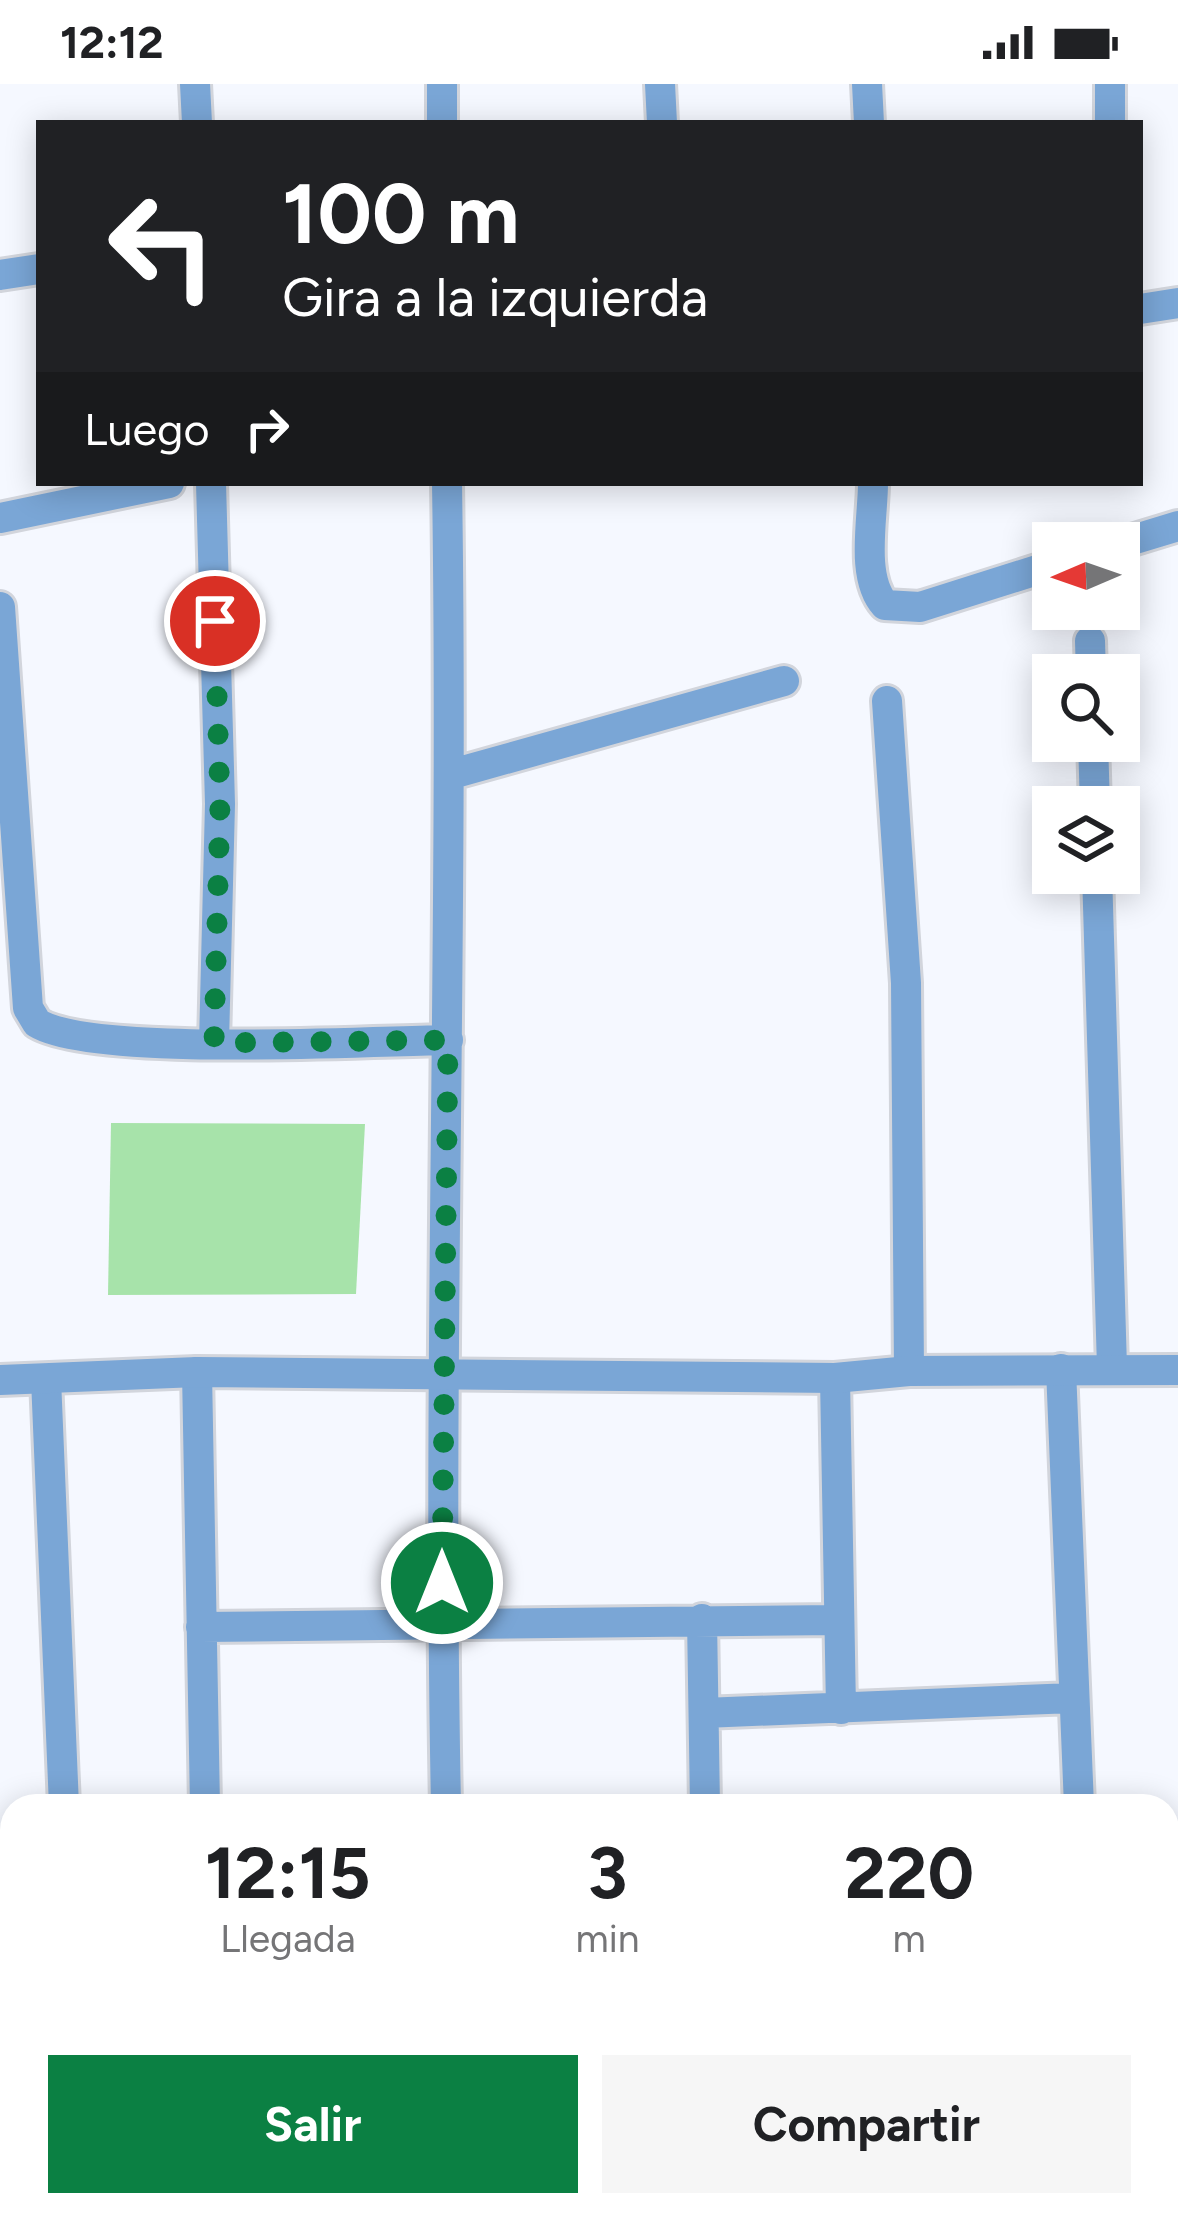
<!DOCTYPE html>
<html lang="es">
<head>
<meta charset="utf-8">
<style>
	:root { --surface:#fff; --page:#f6f6f6; --text:#202124; --muted:#757577; --accent:#0b8043 }
	body { margin:0; font-family:Figtree,sans-serif; background:var(--page); color:var(--text); height:100vh; display:flex; flex-direction:column; font-size:45px; white-space:nowrap }
	* { box-sizing:border-box; margin:0 }
	p { font-size:39px; color:var(--muted) }
	.icon { flex:none; width:66px; height:66px; fill:none; stroke:currentColor; stroke-width:2; stroke-linecap:round; stroke-linejoin:round }
	.map { position:relative; flex:1; overflow:hidden }
	.drawer { position:absolute; left:0px; top:1710px; width:1179px; height:423px; display:flex; flex-direction:column; background:var(--surface); border-radius:36px 36px 0 0; box-shadow:0 6px 30px #0003 }
	.drawer>* { flex:none }
	.hud { position:absolute; left:36px; top:36px; width:1107px; height:366px; border-radius:0px; box-shadow:0 6px 30px #0003; background:#202124; color:#fff; overflow:hidden }
	.needle { width:78px; rotate:268deg }
	.controls { position:absolute; left:1032px; top:438px; display:grid; gap:24px }
	.controls a { display:grid; place-items:center; width:108px; height:108px; border-radius:0px; background:var(--surface); box-shadow:0 6px 30px #0003; font-size:60px }
	.pin { position:absolute; display:grid; place-items:center; width:102px; height:102px; color:#fff; margin:-51px; border:6px solid #fff; border-radius:50%; box-shadow:0 3px 12px #0007 }
	.me { position:absolute; width:132px; margin:-66px; rotate:0deg; stroke-linejoin:round; filter:drop-shadow(0 0 9px #0008) }
	.turn { display:flex; align-items:center; gap:42px; height:252px; padding:0 48px; font-size:54px }
	.turn .icon { width:156px; height:156px; stroke-width:2.5 }
	.turn b { display:block; font-size:84px; line-height:102px }
	.then { display:flex; align-items:center; height:114px; padding:0 48px; background:#0003; gap:24px; font-size:45px }
	.eta { display:flex; justify-content:space-evenly; align-items:center; height:204px; text-align:center }
	.eta b { font-size:72px; font-weight:700; line-height:84px }
	.button { display:flex; gap:24px; margin-top:auto; padding:24px 48px }
	.button a { flex:1; height:138px; border-radius:0px; background:var(--accent); color:#fff; font-size:48px; font-weight:700; line-height:138px; text-align:center }
	.button a+a { background:var(--page); color:var(--text) }
	.status { display:flex; justify-content:space-between; align-items:center; height:84px; padding:0 60px; background:var(--surface); direction:ltr }
	.status svg { height:33px; fill:currentColor }
	.map>svg:first-child { display:block }
	.green { fill:#a7e3aa }
	.lines { fill:none; stroke-linecap:round; stroke-linejoin:round }
	.minor-casing { stroke:#d2d5dc; stroke-width:36 }
	.tertiary-casing { stroke:#d2d5dc; stroke-width:36 }
	.minor { stroke:#7aa6d6; stroke-width:30 }
	.tertiary { stroke:#7aa6d6; stroke-width:30 }
	.route { stroke:#0b8043; stroke-width:21; stroke-dasharray:0 37.8 }
</style>
</head>
<body>
<div class="status"><b>12:12</b><svg viewBox="0 0 49 12"><path d="M0 12V9h3v3zM5 12V6h3v6zM10 12V3h3v9zM15 12V0h3v12zM26 1h20v11H26zM47 4h2v5h-2z"/></svg></div>
<div class="map">
<svg width="1178" height="2131" viewBox="0 0 1178 2131">
	<rect width="100%" height="100%" fill="#f5f8ff"/>
	<path class="green" d="M 111,1039 L 365,1040 L 356,1210 L 108,1211 Z"/>
	<g class="lines">
		<g class="minor-casing">
			<path id="minor" d="M 195,0 L 197,39
				M 442,0 L 442,39
				M 660,0 L 662,39
				M 867,0 L 869,39
				M 1110,0 L 1110,39
				M 0,191 L 39,185
				M 1140,225 L 1178,219
				M 211,399 L 220,720 L 214,959
				M 873,399 C 873,435 860,493 885,521 L 920,523 L 1053,481
				M 0,434 L 169,399
				M 1119,460 L 1178,442
				M 0,523 L 28,924 L 37,939 C 92,973 370,957 448,956
				M 1090,557 L 1091,591
				M 887,617 L 906,899 L 909,1287
				M 1093,657 L 1095,723
				M 452,690 L 784,597
				M 1097,789 L 1112,1283
				M 1061,1285 L 1079,1722
				M 197,1288 L 205,1722
				M 835,1294 L 841,1625
				M 46,1295 L 64,1722
				M 702,1535 L 705,1722
				M 201,1543 L 837,1536
				M 704,1629 L 1073,1614
				M 446,1722 C 437,1281 454,840 447,399
				M 1167,1853 L 1178,1853
				M 0,1861 L 12,1860
				M 69,2121 L 69,2131
				M 451,2121 L 451,2131
				M 707,2121 L 707,2131
				M 960,2121 L 960,2131
				M 202,2131 L 202,2121"/>
		</g>
		<g class="tertiary-casing">
			<path id="tertiary" d="M 0,1296 L 197,1288 L 835,1294 L 909,1287 L 1178,1286"/>
		</g>
		<use href="#minor" class="minor"/>
		<use href="#tertiary" class="tertiary"/>
	</g>
	<g class="lines">
		<path class="route" d="M 215,537 L 220,720 L 214,959 L 448,956 L 442,1499"/>
	</g>
</svg>
<div class="controls">
<a><svg class="needle" viewBox="-14 -14 28 28"><path d="M0-13l5 13h-10z" fill="#e53935"/><path d="M0 13l5-13h-10z" fill="#757577"/></svg></a>
<a><svg class="icon" aria-label="search" viewBox="0 0 24 24"><circle cx="10" cy="10" r="6"/><path d="M15 15l6 6"/></svg></a>
<a><svg class="icon" aria-label="layers" viewBox="0 0 24 24"><path d="M12 4l9 5-9 5-9-5zM3 14l9 5 9-5"/></svg></a>
</div>
<div class="pin" style="left:215px;top:537px;background:#d93025"><svg class="icon" aria-label="arrive" viewBox="0 0 24 24"><path d="M6 21V4h12l-3 4 3 4H6"/></svg></div>
<svg class="me" style="left:442px;top:1499px" viewBox="-20 -20 40 40"><circle r="17" fill="#0b8043" stroke="#fff" stroke-width="3"/><path d="M0-11L8 9 0 5-8 9z" fill="#fff"/></svg>
<div class="hud">
<div class="turn"><svg class="icon" aria-label="left" viewBox="0 0 24 24"><path d="M17 20v-9H6M10 6l-5 5 5 5"/></svg><div><b>100 m</b>Gira a la izquierda</div></div>
<div class="then">Luego<svg class="icon" aria-label="right" viewBox="0 0 24 24"><path d="M7 20v-9h11M14 6l5 5-5 5"/></svg></div>
</div>
<section class="drawer">
<div class="eta">
<div><b>12:15</b><p>Llegada</p></div>
<div><b>3</b><p>min</p></div>
<div><b>220</b><p>m</p></div>
</div>
<div class="button"><a>Salir</a><a>Compartir</a></div>
</section>
</div>
</body>
</html>
